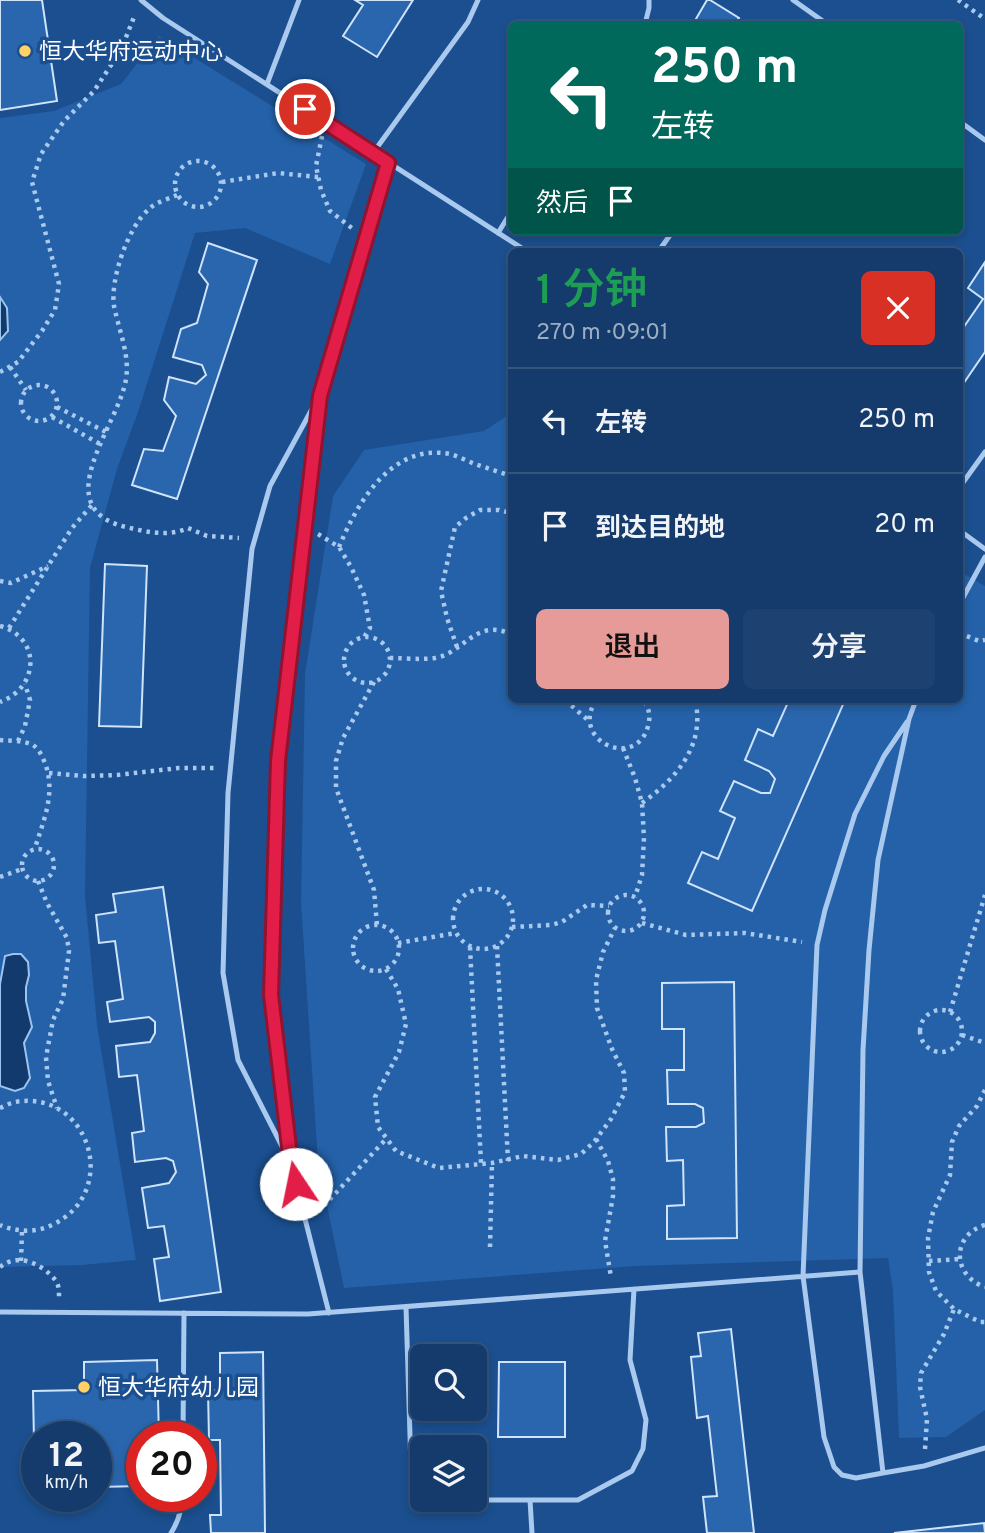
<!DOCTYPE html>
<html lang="zh">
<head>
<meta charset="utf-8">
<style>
	:root { --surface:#143b6b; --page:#1d4271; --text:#f1f3f6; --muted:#9dadc1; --line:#33557e; --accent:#e69b98 }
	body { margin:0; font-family:Overpass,"Noto Sans SC",sans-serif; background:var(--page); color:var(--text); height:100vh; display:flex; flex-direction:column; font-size:26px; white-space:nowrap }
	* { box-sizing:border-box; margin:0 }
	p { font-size:23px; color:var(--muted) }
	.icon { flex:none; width:38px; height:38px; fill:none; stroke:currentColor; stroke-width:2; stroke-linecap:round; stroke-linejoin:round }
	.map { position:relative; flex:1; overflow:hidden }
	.details { position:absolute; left:508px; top:248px; width:455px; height:455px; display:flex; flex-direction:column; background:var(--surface); border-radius:10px; box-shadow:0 4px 10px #0003,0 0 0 2px var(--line) }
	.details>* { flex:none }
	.hud { position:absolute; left:508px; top:21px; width:455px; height:214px; border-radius:10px; box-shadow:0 4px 10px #0003,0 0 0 2px var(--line); background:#00695c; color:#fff; overflow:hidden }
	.buttons { position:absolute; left:410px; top:1344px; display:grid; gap:14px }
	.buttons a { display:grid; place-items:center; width:77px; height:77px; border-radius:10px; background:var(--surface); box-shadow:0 4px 10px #0003,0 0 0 2px var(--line); font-size:35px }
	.speed { position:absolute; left:21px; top:1421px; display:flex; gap:14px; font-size:35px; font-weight:700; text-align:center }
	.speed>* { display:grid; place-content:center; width:91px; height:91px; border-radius:50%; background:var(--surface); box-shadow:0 4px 10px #0003,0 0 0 2px var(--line); line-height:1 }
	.speed small { font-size:18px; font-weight:400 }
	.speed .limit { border:10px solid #d22; background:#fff; color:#111 }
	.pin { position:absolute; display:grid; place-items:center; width:60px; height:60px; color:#fff; margin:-30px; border:4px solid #fff; border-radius:50%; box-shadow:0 2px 7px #0007 }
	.me { position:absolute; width:77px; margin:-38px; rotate:349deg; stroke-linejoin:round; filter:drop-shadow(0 0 5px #0008) }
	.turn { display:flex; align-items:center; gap:24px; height:147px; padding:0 28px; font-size:32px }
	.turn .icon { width:91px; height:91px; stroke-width:2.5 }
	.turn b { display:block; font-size:49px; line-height:60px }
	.then { display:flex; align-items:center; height:66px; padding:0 28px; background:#0003; gap:14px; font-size:26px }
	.round { display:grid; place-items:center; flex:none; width:74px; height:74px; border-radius:10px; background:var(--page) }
	.overview { display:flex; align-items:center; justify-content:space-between; height:119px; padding:0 28px }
	h1 { font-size:42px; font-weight:600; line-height:52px; color:#1e9e55 }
	.button { display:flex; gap:14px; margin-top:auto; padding:14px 28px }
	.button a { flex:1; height:80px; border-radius:10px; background:var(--accent); color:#111; font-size:28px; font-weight:600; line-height:80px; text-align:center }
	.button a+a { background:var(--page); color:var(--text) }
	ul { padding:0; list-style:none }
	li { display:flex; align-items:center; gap:21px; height:105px; padding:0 28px; border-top:2px solid var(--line) }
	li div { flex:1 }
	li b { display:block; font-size:26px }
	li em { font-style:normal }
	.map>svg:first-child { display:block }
	.green { fill:#2461a8 }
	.water { fill:#123a6d; stroke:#9cc4f0; stroke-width:2 }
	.building { fill:#2a66ad; stroke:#cfe3fa; stroke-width:2 }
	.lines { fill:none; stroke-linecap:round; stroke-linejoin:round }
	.path { stroke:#a9c9ee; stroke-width:4.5; stroke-dasharray:3.5 5; stroke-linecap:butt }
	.lane { stroke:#a9c9ee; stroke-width:5 }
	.route-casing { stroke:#92132f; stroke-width:18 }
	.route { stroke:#e11d48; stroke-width:12 }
	.poi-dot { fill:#ffd166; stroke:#1b4f8f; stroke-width:2.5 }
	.labels { text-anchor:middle; stroke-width:7; stroke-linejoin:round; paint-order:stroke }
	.poi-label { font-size:23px; fill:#fff; stroke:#1b4f8f; text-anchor:start }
</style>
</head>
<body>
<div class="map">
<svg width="985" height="1533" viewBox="0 0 985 1533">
	<rect width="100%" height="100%" fill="#1b4f8f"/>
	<path class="green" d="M 159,36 L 366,164 L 330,264 L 245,228 L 195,233 L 138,412 L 117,469 L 90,568 L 85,895 L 97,1025 L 136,1260 L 82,1265 L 0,1267 L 0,118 L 54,111 L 121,84 Z
		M 511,413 L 511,700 L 959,700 L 959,571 L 985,586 L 985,1410 L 946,1437 L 899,1438 L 893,1291 L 888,1258 L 635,1266 L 344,1288 L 318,1162 L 301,903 L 305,674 L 333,496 L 364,450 L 484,431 Z"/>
	<path class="water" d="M 0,297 L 7,308 L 8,331 L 0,340 Z
		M 13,954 L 21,954 L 28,962 L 29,975 L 26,987 L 26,1001 L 32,1027 L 24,1043 L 30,1078 L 24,1088 L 15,1091 L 0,1086 L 0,984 L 5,956 Z"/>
	<path class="building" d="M 0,0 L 42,0 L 57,101 L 0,110 Z
		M 355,0 L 413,0 L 377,57 L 343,36 L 363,5 Z
		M 707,0 L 710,0 L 739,18 L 734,24 L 682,24 L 686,20 L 693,24 Z
		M 208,243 L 257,260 L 177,499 L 132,485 L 144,449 L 163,451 L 176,416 L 164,400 L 169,377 L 196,384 L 206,375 L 202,365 L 173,357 L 181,329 L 197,323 L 208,284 L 199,272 Z
		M 985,262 L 985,352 L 959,390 L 959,334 L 983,299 L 968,288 Z
		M 105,564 L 147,566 L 141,727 L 99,726 Z
		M 789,700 L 845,700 L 752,911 L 688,883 L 702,852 L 718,859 L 735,818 L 720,811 L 734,781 L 761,793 L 770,793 L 775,779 L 769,771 L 745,760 L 758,729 L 773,736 Z
		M 163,887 L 221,1292 L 160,1301 L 154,1259 L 169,1257 L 164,1226 L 148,1228 L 142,1188 L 169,1183 L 176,1172 L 173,1161 L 166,1158 L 135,1162 L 132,1133 L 144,1131 L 137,1075 L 119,1077 L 116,1046 L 150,1042 L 155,1033 L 155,1022 L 149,1017 L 110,1022 L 107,1002 L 123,999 L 115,941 L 99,943 L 96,915 L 116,912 L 113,894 Z
		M 734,982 L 737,1238 L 667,1239 L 667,1206 L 684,1205 L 683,1160 L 667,1161 L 666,1127 L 696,1127 L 704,1123 L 703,1108 L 695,1104 L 668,1104 L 667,1070 L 684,1070 L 684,1029 L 662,1029 L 662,983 Z
		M 731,1329 L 754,1533 L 707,1533 L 703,1497 L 717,1496 L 708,1416 L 697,1418 L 691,1357 L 701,1356 L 698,1333 Z
		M 263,1352 L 265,1533 L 211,1533 L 210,1515 L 221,1515 L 220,1440 L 209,1440 L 208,1390 L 220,1390 L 220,1353 Z
		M 157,1360 L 159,1437 L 142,1437 L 142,1486 L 96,1487 L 96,1437 L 37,1437 L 37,1488 L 35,1489 L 33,1391 L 84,1390 L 84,1362 Z
		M 499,1362 L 565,1362 L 565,1437 L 498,1437 Z
		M 984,1523 L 985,1533 L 894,1533 Z"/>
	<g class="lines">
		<path class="path" d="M 958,0 L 985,19
			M 322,136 L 316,166 L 321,190 L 330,211 L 353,229
			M175 184a23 23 0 1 1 46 0a23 23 0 1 1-46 0Z
			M 222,182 L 278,173 L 318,177
			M 177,195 C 168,199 156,202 149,209 C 128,227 110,279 114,306 C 119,331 130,355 126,379 C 119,425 45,508 126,527 C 146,532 168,537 188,528 L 207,536 L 239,538
			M 10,367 L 26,390
			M 0,372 L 18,362 L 42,331 L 55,310 L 59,284 L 32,182 L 41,154 L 64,121 L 94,91 L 121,50 L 134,17 L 134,14
			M21 403a18 18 0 1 1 36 0a18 18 0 1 1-36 0Z
			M 57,407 L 106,432
			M 52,417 L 100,444
			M 318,534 L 339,547 L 351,567 L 364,595 L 370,628 L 364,637
			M 339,547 C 358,501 392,443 450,454 C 458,456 467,461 475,464 C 487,468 499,472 511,476
			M 0,581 L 11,583 L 48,566
			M 0,626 C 42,638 39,688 0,702
			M 9,628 L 72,528 L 92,505
			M 959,633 L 979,641 L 985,640
			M344 660a23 23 0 1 1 46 0a23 23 0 1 1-46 0Z
			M 457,647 L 447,618 L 441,591 L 455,527 L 466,518 L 480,510 L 499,510 L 511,513
			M 390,658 C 404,658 421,660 435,658 C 464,653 475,618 511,634
			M 374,682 L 343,738 L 336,761 L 336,788 L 374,890 L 377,925
			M 565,700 L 589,721
			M 596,700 C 569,742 637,770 648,726 C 651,716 649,708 643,700
			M 0,740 C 10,741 23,740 33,745 C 39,749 42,756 45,763 C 56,793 44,819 35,848
			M 18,741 L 25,726 L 30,700 L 25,684
			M 623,748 L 635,778 L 642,803 L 644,838 L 642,875 L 635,897
			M 49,773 L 83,776 L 117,775 L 179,768 L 216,768
			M 642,803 C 676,779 706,745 695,700
			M22 865a16 16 0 1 1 32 0a16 16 0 1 1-32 0Z
			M 0,877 L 22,869
			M 38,881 L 47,903 L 67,938 L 69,951 L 63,999 L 53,1020 L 46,1057 L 48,1081 L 57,1108
			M453 919a30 30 0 1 1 60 0a30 30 0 1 1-60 0Z
			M608 913a18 18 0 1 1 36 0a18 18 0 1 1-36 0Z
			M 642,923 L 686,935 L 745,933 L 802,942
			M353 948a23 23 0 1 1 46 0a23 23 0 1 1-46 0Z
			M 512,927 L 551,925 L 562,922 L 587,905 L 609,906
			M 398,943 L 456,933
			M 497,946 L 508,1161
			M 470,947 L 481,1163
			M 386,969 L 398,989 L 406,1024 L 399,1052 L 375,1097 L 378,1127 L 396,1151 L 439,1168 L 492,1163 L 523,1156 L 558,1160 L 581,1154 L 594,1142 L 611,1119 L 625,1092 L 624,1073 L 612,1049 L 597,1008 L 596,980 L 603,952 L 615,928
			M920 1031a21 21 0 1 1 42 0a21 21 0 1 1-42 0Z
			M 950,1012 L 985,895
			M 962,1035 L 985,1043
			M 985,1090 L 977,1106 L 959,1126 L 952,1142 L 950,1175 L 933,1212 L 928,1238 L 929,1272 L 936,1291 L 954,1309 L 980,1322 L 985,1322
			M 0,1108 C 5,1106 10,1103 15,1102 C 89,1089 122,1192 52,1225 C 35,1233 17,1232 0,1225
			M 596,1139 L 608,1161 L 613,1179 L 613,1196 L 605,1241 L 611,1277
			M 318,1212 L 387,1138
			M 985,1225 C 951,1235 952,1276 985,1287
			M 490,1247 L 492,1163
			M 21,1261 L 22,1232
			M 929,1261 L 960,1259
			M 0,1267 C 18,1252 43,1264 56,1281 C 59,1285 59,1292 59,1297
			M 925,1449 L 927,1419 L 920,1387 L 921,1373 L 944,1334 L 954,1309"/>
		<path class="lane" d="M 141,0 L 163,18 L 528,252
			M 793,0 L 827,24
			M 645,24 L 649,8 L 649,0
			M 267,84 L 299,0
			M 959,121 L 985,140
			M 373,153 L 468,22 L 478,0
			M 498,233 L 511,212
			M 658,252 L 673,231
			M 959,488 L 985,452
			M 959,530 L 985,549
			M 959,605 L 985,557
			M 916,700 L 909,719 L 878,860 L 869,950 L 863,1050 L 860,1272 L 883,1473 L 924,1466 L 985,1448
			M 289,1160 L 238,1060 L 223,973 L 228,793 L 252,549 L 270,486 L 318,398
			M 406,1307 L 412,1500 L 578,1500 L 632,1471 L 643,1449 L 646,1420 L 630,1360 L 634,1289
			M 0,1312 L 308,1314 L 860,1272
			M 329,1313 L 291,1164 L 271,995 L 278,761 L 320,396 L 388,163
			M 183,1437 L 184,1313
			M 883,1473 L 856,1478 L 842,1475 L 834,1467 L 824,1437 L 803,1276 L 817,945 L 825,910 L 855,814 L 884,756 L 907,722
			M 530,1500 L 532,1533
			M 171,1533 C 178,1522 182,1509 182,1496"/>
	</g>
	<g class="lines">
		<g class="route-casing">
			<path id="route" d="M 296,1184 L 291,1164 L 271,995 L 278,761 L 320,396 L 388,163 L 305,109"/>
		</g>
		<use href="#route" class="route"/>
	</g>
	<g class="poi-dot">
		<circle cx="25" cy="51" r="7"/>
		<circle cx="84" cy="1387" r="7"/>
	</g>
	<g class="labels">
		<g class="poi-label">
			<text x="39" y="59">恒大华府运动中心</text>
			<text x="98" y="1395">恒大华府幼儿园</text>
		</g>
	</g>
</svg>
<div class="buttons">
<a><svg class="icon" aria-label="search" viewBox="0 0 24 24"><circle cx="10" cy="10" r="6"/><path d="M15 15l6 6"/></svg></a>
<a><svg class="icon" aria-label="layers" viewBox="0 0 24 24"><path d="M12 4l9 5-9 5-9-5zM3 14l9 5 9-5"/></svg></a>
</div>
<div class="speed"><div>12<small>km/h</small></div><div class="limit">20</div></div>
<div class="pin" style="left:305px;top:109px;background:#d93025"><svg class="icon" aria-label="arrive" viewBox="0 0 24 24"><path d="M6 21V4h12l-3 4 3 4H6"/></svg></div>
<svg class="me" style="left:296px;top:1184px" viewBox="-20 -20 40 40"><circle r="19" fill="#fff"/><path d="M0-13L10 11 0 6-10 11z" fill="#e11d48"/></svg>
<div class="hud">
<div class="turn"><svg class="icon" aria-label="left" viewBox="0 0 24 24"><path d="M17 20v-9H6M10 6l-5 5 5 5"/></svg><div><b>250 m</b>左转</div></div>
<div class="then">然后<svg class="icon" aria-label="arrive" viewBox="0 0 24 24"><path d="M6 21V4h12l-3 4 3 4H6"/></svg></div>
</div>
<section class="details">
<div class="overview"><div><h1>1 分钟</h1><p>270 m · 09:01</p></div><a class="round" style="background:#d93025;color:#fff"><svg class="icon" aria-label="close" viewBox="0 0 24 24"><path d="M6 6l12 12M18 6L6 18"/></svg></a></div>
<ul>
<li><svg class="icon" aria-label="left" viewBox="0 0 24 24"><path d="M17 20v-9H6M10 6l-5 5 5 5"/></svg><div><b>左转</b></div><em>250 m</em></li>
<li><svg class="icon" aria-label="arrive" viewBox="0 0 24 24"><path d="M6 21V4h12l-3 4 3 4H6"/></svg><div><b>到达目的地</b></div><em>20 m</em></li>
</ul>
<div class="button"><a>退出</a><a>分享</a></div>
</section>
</div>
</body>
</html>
